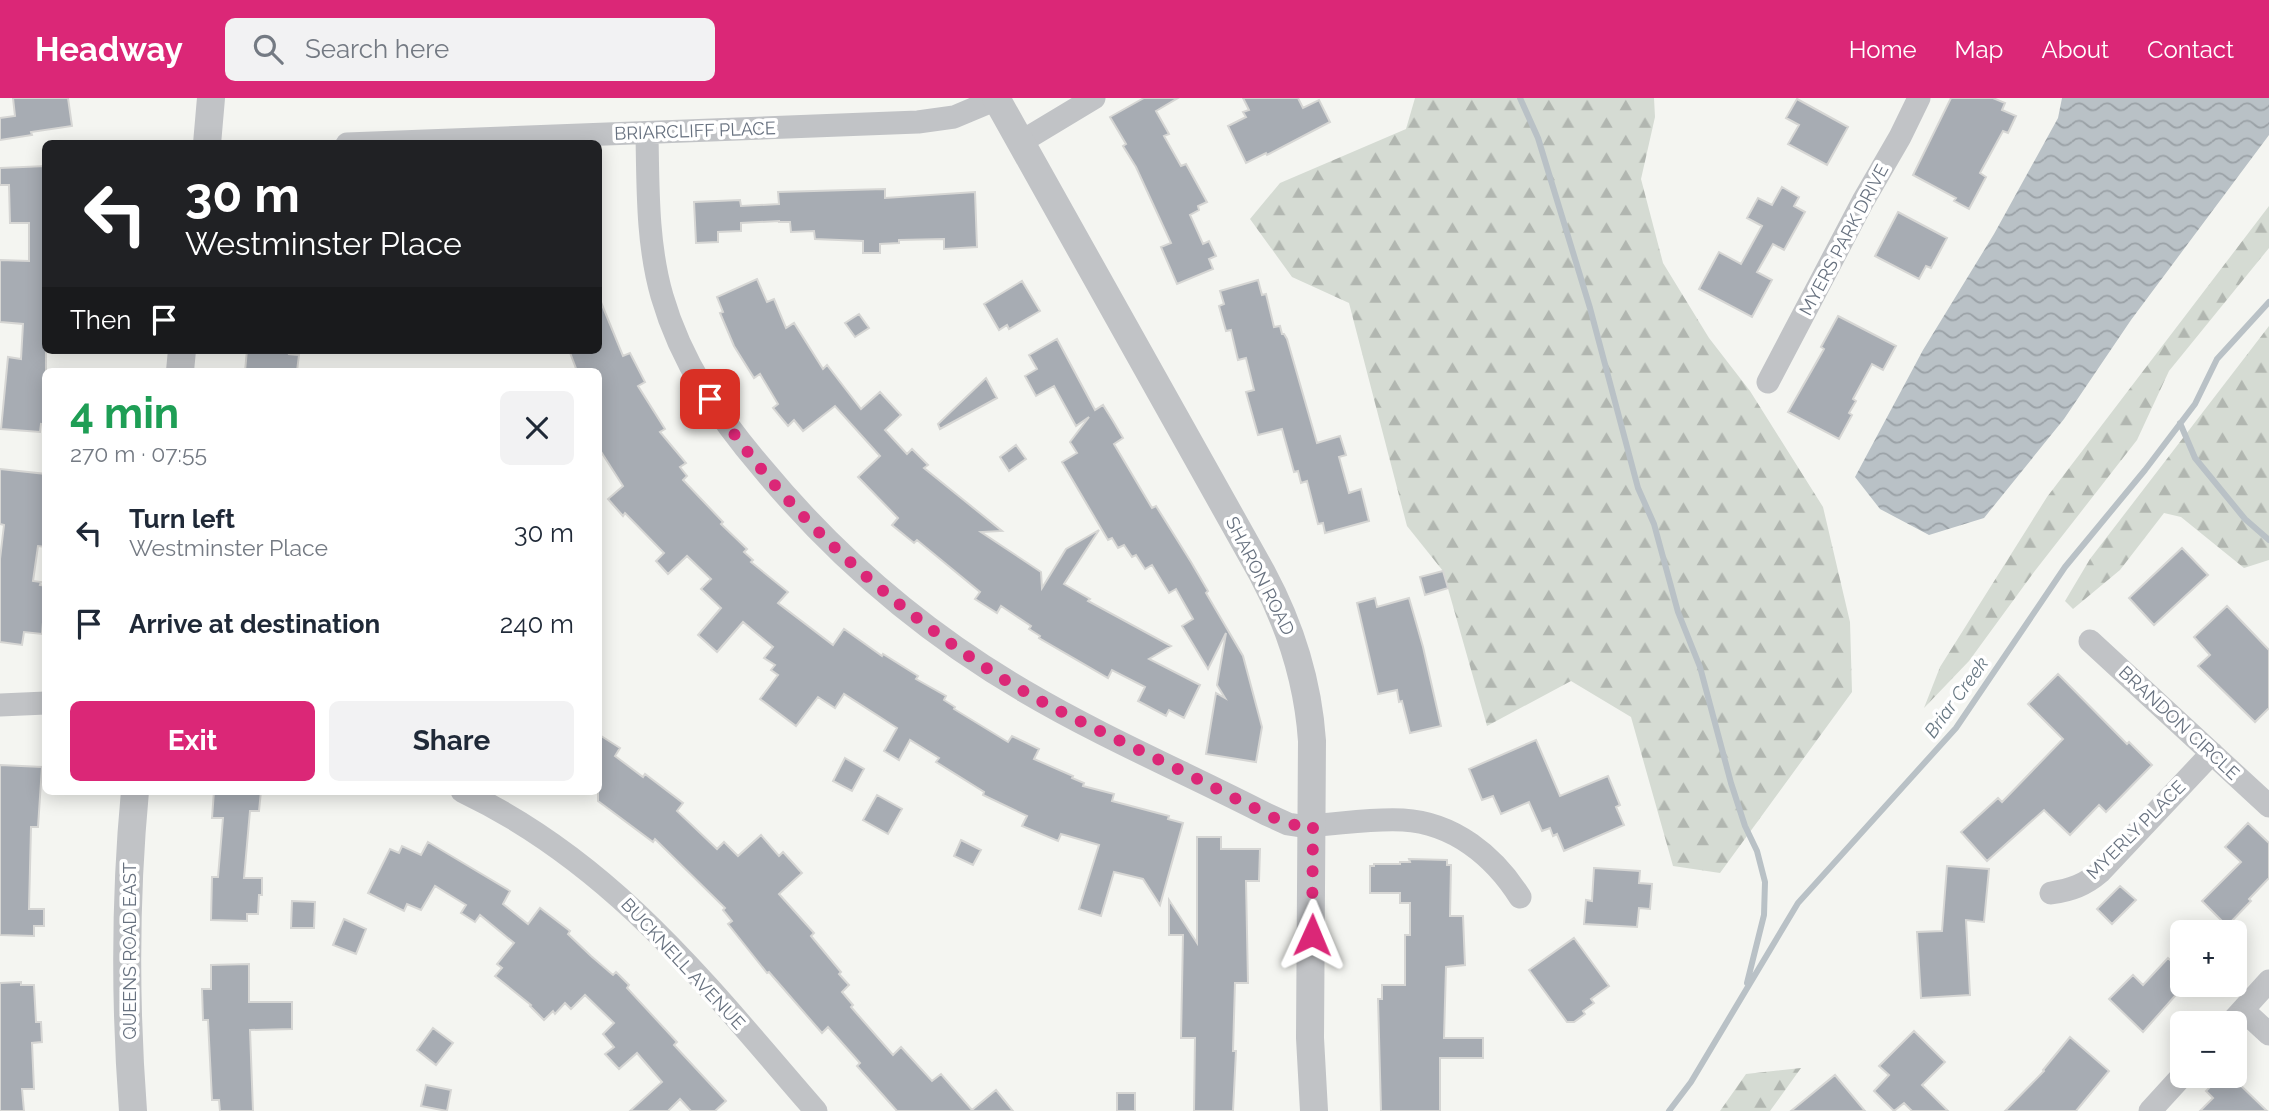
<!DOCTYPE html>
<html lang="en">
<head>
<meta charset="utf-8">
<style>
	:root { --surface:#fff; --page:#f2f2f3; --text:#1f2937; --muted:#747a83; --accent:#db2777 }
	body { margin:0; font-family:Raleway,sans-serif; background:var(--page); color:var(--text); height:100vh; display:flex; flex-direction:column; font-size:26px; white-space:nowrap }
	* { box-sizing:border-box; margin:0 }
	p { font-size:23px; color:var(--muted) }
	.icon { flex:none; width:38px; height:38px; fill:none; stroke:currentColor; stroke-width:2; stroke-linecap:round; stroke-linejoin:round }
	.map { position:relative; flex:1; overflow:hidden }
	.details { position:absolute; left:42px; top:270px; width:560px; height:427px; display:flex; flex-direction:column; background:var(--surface); border-radius:10px; box-shadow:0 4px 18px #0003 }
	.details>* { flex:none }
	.guide { position:absolute; left:42px; top:42px; width:560px; height:214px; border-radius:10px; box-shadow:0 4px 18px #0003; background:#202124; color:#fff; overflow:hidden }
	.controls { position:absolute; left:2170px; top:822px; display:grid; gap:14px }
	.controls a { display:grid; place-items:center; width:77px; height:77px; border-radius:10px; background:var(--surface); box-shadow:0 4px 18px #0003; font-size:35px }
	.pin { position:absolute; display:grid; place-items:center; width:60px; height:60px; color:#fff; margin:-30px; border-radius:14px; box-shadow:0 4px 10px #0006 }
	.me { position:absolute; width:77px; margin:-38px; rotate:1deg; stroke-linejoin:round; filter:drop-shadow(0 0 5px #0008) }
	.turn { display:flex; align-items:center; gap:24px; height:147px; padding:0 28px; font-size:32px }
	.turn .icon { width:91px; height:91px; stroke-width:2.5 }
	.turn b { display:block; font-size:49px; line-height:60px }
	.then { display:flex; align-items:center; height:66px; padding:0 28px; background:#0003; gap:14px; font-size:26px }
	.round { display:grid; place-items:center; flex:none; width:74px; height:74px; border-radius:10px; background:var(--page) }
	.overview { display:flex; align-items:center; justify-content:space-between; height:119px; padding:0 28px }
	h1 { font-size:42px; font-weight:700; line-height:52px; color:#1e9e55 }
	.button { display:flex; gap:14px; margin-top:auto; padding:14px 28px }
	.button a { flex:1; height:80px; border-radius:10px; background:var(--accent); color:#fff; font-size:28px; font-weight:700; line-height:80px; text-align:center }
	.button a+a { background:var(--page); color:var(--text) }
	ul { padding:0; list-style:none }
	li { display:flex; align-items:center; gap:21px; height:91px; padding:0 28px }
	li div { flex:1 }
	li b { display:block; font-size:26px }
	li em { font-style:normal }
	header { display:flex; align-items:center; gap:42px; box-sizing:border-box; height:98px; padding:0 35px; background:var(--accent); color:#fff }
	header strong { font-size:33px }
	nav { display:flex; gap:38px; margin-inline-start:auto; font-size:24px }
	.search { width:490px; height:63px; background:var(--page); display:flex; align-items:center; gap:18px; box-sizing:border-box; padding:0 24px; border-radius:10px; color:var(--muted); font-size:26px }
	.map>svg:first-child { display:block }
	.forest { fill:url(#forest-firs) }
	.water { fill:url(#water-waves) }
	.lines { fill:none; stroke-linecap:round; stroke-linejoin:round }
	.stream { stroke:#b9c1c6; stroke-width:6 }
	.building { fill:#a7acb3; stroke:#d6d6d4; stroke-width:2 }
	.minor { stroke:#c1c3c6; stroke-width:23 }
	.tertiary { stroke:#c1c3c6; stroke-width:28 }
	.route { stroke:#db2777; stroke-width:12; stroke-dasharray:0 21.6 }
	.labels { text-anchor:middle; stroke-width:7; stroke-linejoin:round; paint-order:stroke }
	.street-label { font-size:18px; fill:#67717f; stroke:#fff }
	.water-label { font-size:19px; font-style:italic; fill:#687883; stroke:#fff }
</style>
</head>
<body>
<header>
<strong>Headway</strong>
<div class="search"><svg class="icon" aria-label="search" viewBox="0 0 24 24"><circle cx="10" cy="10" r="6"/><path d="M15 15l6 6"/></svg>Search here</div>
<nav><a>Home</a><a>Map</a><a>About</a><a>Contact</a></nav>
</header>
<div class="map">
<svg width="2269" height="1013" viewBox="0 0 2269 1013">
	<defs>
		<pattern id="forest-firs" width="22" height="20" patternUnits="userSpaceOnUse" patternTransform="scale(1.75)"><rect width="22" height="20" fill="#d5dbd3"/><path d="M5 1l3.5 6h-7zM16 11l3.5 6h-7z" fill="#b1b6b0"/></pattern>
		<pattern id="water-waves" width="16" height="10" patternUnits="userSpaceOnUse" patternTransform="scale(1.75)"><rect width="16" height="10" fill="#b9c1c6"/><path d="M0 5q4-4 8 0t8 0" fill="none" stroke="#9aa1a6"/></pattern>
	</defs>
	<rect width="100%" height="100%" fill="#f4f5f1"/>
	<path class="forest" d="M 1415,0 L 1654,0 L 1655,19 L 1641,81 L 1663,165 L 1709,240 L 1750,293 L 1823,409 L 1850,524 L 1852,594 L 1720,775 L 1673,768 L 1631,619 L 1571,583 L 1487,628 L 1443,473 L 1407,428 L 1349,205 L 1292,179 L 1250,121 L 1280,85 L 1406,31 Z
		M 2269,108 L 2269,150 L 2169,273 L 2137,342 L 2034,474 L 1969,563 L 1924,610 L 1940,569 L 2047,399 Z
		M 2269,228 L 2269,462 L 2244,470 L 2181,419 L 2164,415 L 2120,472 L 2073,511 L 2065,503 L 2090,461 Z
		M 1801,970 L 1770,1013 L 1720,1013 L 1746,976 Z"/>
	<path class="water" d="M 2062,0 L 2269,0 L 2269,37 L 2131,222 L 2064,321 L 1984,420 L 1929,437 L 1880,411 L 1855,379 L 1923,252 L 1994,136 L 2058,20 Z"/>
	<g class="lines">
		<path class="stream" d="M 1520,0 L 1538,40 L 1590,210 L 1638,390 L 1654,426 L 1678,514 L 1700,569 L 1731,685 L 1745,728 L 1757,753 L 1765,784 L 1764,817 L 1747,885
			M 2180,325 L 2195,360 L 2245,421 L 2269,442
			M 1669,1013 L 1691,984 L 1798,805 L 1956,630 L 2065,469 L 2145,372 L 2195,306 L 2217,261 L 2269,204"/>
	</g>
	<path class="building" d="M 13,0 L 68,0 L 72,28 L 31,34 L 32,37 L 0,42 L 0,20 L 15,18 Z
		M 1144,0 L 1178,0 L 1156,13 L 1169,36 L 1164,38 L 1181,68 L 1186,66 L 1207,104 L 1198,108 L 1199,112 L 1190,117 L 1203,146 L 1209,143 L 1216,158 L 1209,161 L 1213,171 L 1177,186 L 1161,149 L 1171,145 L 1136,69 L 1123,48 L 1126,46 L 1110,19 Z
		M 1243,0 L 1298,0 L 1303,10 L 1319,2 L 1330,24 L 1267,57 L 1266,55 L 1246,65 L 1228,28 L 1246,19 L 1243,14 L 1249,12 Z
		M 1951,0 L 1993,0 L 2005,5 L 2002,12 L 2016,18 L 2008,35 L 2003,33 L 1980,75 L 1986,79 L 1969,111 L 1954,103 L 1956,100 L 1913,77 Z
		M 1797,1 L 1848,29 L 1827,67 L 1788,46 L 1799,27 L 1786,20 Z
		M 46,68 L 46,327 L 41,326 L 40,334 L 1,331 L 8,259 L 21,261 L 23,226 L 0,224 L 0,162 L 29,163 L 29,125 L 10,125 L 9,87 L 0,87 L 0,70 Z
		M 1782,89 L 1799,99 L 1794,108 L 1805,114 L 1784,152 L 1773,146 L 1757,174 L 1772,182 L 1752,219 L 1699,191 L 1719,154 L 1741,166 L 1762,128 L 1747,120 L 1758,100 L 1772,107 Z
		M 885,91 L 885,100 L 975,94 L 977,149 L 944,151 L 944,141 L 899,142 L 899,145 L 880,146 L 880,155 L 863,155 L 863,143 L 815,141 L 814,133 L 791,134 L 790,124 L 779,124 L 779,123 L 741,125 L 741,133 L 718,134 L 718,144 L 696,145 L 694,104 L 740,102 L 741,108 L 779,106 L 778,94 Z
		M 1898,114 L 1947,140 L 1931,170 L 1926,168 L 1919,181 L 1875,158 Z
		M 757,181 L 767,204 L 774,201 L 786,230 L 794,225 L 823,271 L 827,267 L 861,311 L 880,294 L 901,317 L 885,332 L 907,356 L 912,351 L 928,367 L 924,370 L 1002,433 L 981,434 L 1041,474 L 1042,490 L 1066,451 L 1099,432 L 1064,486 L 1090,501 L 1088,503 L 1171,548 L 1149,561 L 1200,587 L 1184,620 L 1169,612 L 1166,618 L 1138,603 L 1145,589 L 1112,572 L 1108,580 L 1039,540 L 1040,538 L 1029,531 L 1031,528 L 1001,508 L 997,515 L 975,501 L 980,494 L 917,442 L 914,445 L 892,427 L 898,420 L 858,379 L 880,358 L 835,308 L 803,333 L 794,322 L 788,328 L 773,310 L 778,306 L 760,276 L 754,280 L 734,248 L 720,215 L 723,214 L 717,199 Z
		M 1258,182 L 1262,197 L 1266,196 L 1274,229 L 1280,228 L 1282,236 L 1284,236 L 1287,241 L 1317,345 L 1340,338 L 1346,357 L 1339,359 L 1349,395 L 1361,391 L 1369,423 L 1325,435 L 1323,425 L 1318,426 L 1307,383 L 1301,385 L 1298,373 L 1294,374 L 1282,331 L 1258,337 L 1246,294 L 1254,292 L 1246,260 L 1238,262 L 1231,232 L 1226,233 L 1219,208 L 1224,206 L 1220,193 Z
		M 1022,183 L 1040,213 L 1009,231 L 1007,227 L 999,232 L 984,206 Z
		M 598,197 L 623,258 L 630,255 L 645,284 L 638,288 L 665,331 L 660,334 L 686,365 L 680,369 L 687,378 L 683,382 L 723,424 L 721,426 L 747,451 L 744,454 L 753,462 L 751,464 L 788,494 L 778,505 L 833,547 L 844,531 L 882,558 L 883,556 L 918,578 L 916,581 L 946,598 L 944,602 L 955,609 L 954,611 L 1008,644 L 1012,638 L 1039,651 L 1034,661 L 1073,678 L 1072,680 L 1084,685 L 1083,688 L 1114,696 L 1112,703 L 1169,718 L 1168,721 L 1183,725 L 1160,807 L 1143,781 L 1114,774 L 1101,818 L 1079,811 L 1099,747 L 1061,736 L 1058,743 L 1022,728 L 1027,718 L 983,697 L 984,694 L 936,664 L 939,660 L 910,642 L 899,662 L 884,653 L 897,630 L 844,596 L 835,610 L 818,599 L 796,628 L 760,601 L 778,577 L 771,572 L 775,567 L 764,560 L 773,549 L 743,524 L 717,554 L 698,537 L 721,510 L 701,491 L 711,481 L 687,458 L 668,476 L 656,463 L 664,455 L 625,415 L 623,418 L 608,401 L 623,388 L 598,349 L 598,273 L 577,273 L 569,252 L 598,252 Z
		M 859,216 L 869,230 L 855,239 L 845,225 Z
		M 1838,218 L 1896,248 L 1883,272 L 1872,266 L 1853,301 L 1856,303 L 1849,315 L 1852,317 L 1839,341 L 1788,314 L 1824,251 L 1821,249 Z
		M 1057,241 L 1095,312 L 1103,307 L 1113,323 L 1123,340 L 1114,346 L 1152,410 L 1156,408 L 1191,464 L 1208,493 L 1206,495 L 1243,558 L 1262,629 L 1256,664 L 1206,656 L 1216,595 L 1225,600 L 1217,587 L 1226,535 L 1208,571 L 1182,528 L 1193,521 L 1176,491 L 1169,495 L 1152,467 L 1145,471 L 1136,457 L 1132,459 L 1124,447 L 1118,450 L 1112,440 L 1108,442 L 1062,364 L 1077,355 L 1070,344 L 1089,319 L 1076,328 L 1054,288 L 1036,298 L 1025,278 L 1037,271 L 1029,257 Z
		M 247,252 L 290,252 L 289,256 L 299,257 L 297,273 L 245,273 Z
		M 986,280 L 997,300 L 940,331 L 938,326 Z
		M 1016,347 L 1026,361 L 1009,373 L 1000,359 Z
		M 0,371 L 46,376 L 46,449 L 38,448 L 33,483 L 41,484 L 40,487 L 46,488 L 42,536 L 24,534 L 22,547 L 0,544 L 0,461 L 4,427 L 0,426 Z
		M 2182,450 L 2208,477 L 2154,527 L 2129,500 Z
		M 1443,473 L 1448,490 L 1425,497 L 1420,479 Z
		M 1375,500 L 1377,509 L 1409,500 L 1423,549 L 1441,628 L 1410,635 L 1402,603 L 1399,604 L 1397,592 L 1378,596 L 1357,505 Z
		M 2227,508 L 2269,552 L 2269,610 L 2255,624 L 2198,568 L 2210,557 L 2194,539 Z
		M 2058,576 L 2127,646 L 2129,644 L 2152,667 L 2106,714 L 2099,707 L 2070,737 L 2044,712 L 1987,763 L 1961,734 L 1998,700 L 2002,704 L 2063,641 L 2028,606 Z
		M 598,636 L 620,650 L 615,658 L 643,679 L 645,676 L 683,705 L 677,713 L 717,751 L 724,744 L 738,758 L 761,737 L 779,758 L 783,754 L 802,775 L 779,796 L 814,835 L 811,838 L 841,874 L 839,876 L 849,887 L 842,894 L 853,907 L 851,909 L 893,957 L 901,949 L 932,983 L 941,976 L 972,1012 L 996,992 L 1013,1013 L 897,1013 L 857,968 L 860,965 L 828,929 L 822,935 L 769,874 L 767,875 L 728,826 L 732,823 L 723,812 L 725,810 L 655,741 L 653,744 L 598,703 Z
		M 1536,642 L 1560,698 L 1608,678 L 1620,707 L 1616,709 L 1624,727 L 1564,753 L 1557,736 L 1553,738 L 1550,730 L 1542,733 L 1529,704 L 1501,716 L 1493,698 L 1482,702 L 1469,671 Z
		M 845,660 L 864,671 L 852,693 L 833,683 Z
		M 0,667 L 42,669 L 38,729 L 31,729 L 29,811 L 44,811 L 44,828 L 34,828 L 34,838 L 0,837 Z
		M 214,693 L 261,693 L 259,713 L 250,713 L 244,780 L 262,780 L 262,797 L 259,797 L 258,816 L 247,816 L 247,823 L 211,822 L 212,779 L 218,779 L 223,720 L 212,720 Z
		M 877,697 L 902,711 L 888,736 L 863,722 Z
		M 2248,725 L 2269,745 L 2269,780 L 2249,801 L 2251,803 L 2227,828 L 2202,803 L 2241,764 L 2225,749 Z
		M 1197,739 L 1221,739 L 1221,751 L 1260,751 L 1259,783 L 1246,783 L 1248,885 L 1235,885 L 1233,953 L 1236,953 L 1233,1013 L 1194,1013 L 1195,940 L 1181,940 L 1183,837 L 1169,837 L 1169,802 L 1197,845 Z
		M 961,742 L 981,752 L 973,767 L 954,758 Z
		M 428,744 L 510,793 L 503,806 L 528,826 L 540,810 L 570,833 L 568,836 L 591,858 L 613,877 L 616,874 L 629,887 L 627,890 L 677,944 L 674,947 L 726,1003 L 715,1013 L 691,1013 L 680,1001 L 668,1013 L 630,1013 L 662,984 L 637,955 L 619,971 L 605,956 L 614,949 L 603,936 L 614,925 L 585,897 L 571,911 L 565,905 L 555,916 L 553,913 L 544,922 L 530,908 L 531,907 L 495,878 L 502,870 L 497,866 L 514,845 L 480,817 L 475,824 L 461,815 L 466,807 L 435,788 L 421,812 L 407,806 L 404,813 L 368,795 L 390,751 L 399,755 L 402,748 L 421,757 Z
		M 1409,761 L 1447,762 L 1447,767 L 1451,767 L 1450,818 L 1463,818 L 1465,867 L 1446,869 L 1444,940 L 1483,940 L 1483,960 L 1440,960 L 1440,1013 L 1381,1013 L 1378,901 L 1382,901 L 1382,887 L 1405,887 L 1405,837 L 1410,837 L 1410,805 L 1400,805 L 1400,795 L 1370,795 L 1370,768 L 1374,768 L 1374,766 L 1400,766 L 1400,764 L 1410,764 Z
		M 1947,768 L 1989,771 L 1984,824 L 1966,822 L 1970,897 L 1921,900 L 1917,834 L 1942,833 Z
		M 1594,770 L 1640,773 L 1639,785 L 1652,786 L 1650,811 L 1639,810 L 1637,829 L 1584,826 L 1586,802 L 1592,803 Z
		M 2120,788 L 2136,802 L 2112,826 L 2097,811 Z
		M 292,803 L 315,804 L 314,830 L 291,830 Z
		M 344,821 L 366,831 L 356,856 L 333,847 Z
		M 1574,840 L 1609,888 L 1591,901 L 1594,905 L 1583,913 L 1585,916 L 1574,924 L 1567,924 L 1529,872 Z
		M 2168,860 L 2182,873 L 2182,890 L 2143,934 L 2109,901 L 2133,877 L 2143,887 Z
		M 249,866 L 249,904 L 292,904 L 292,931 L 250,932 L 253,1013 L 220,1013 L 219,1002 L 212,1002 L 208,922 L 203,922 L 202,891 L 211,891 L 211,867 Z
		M 21,884 L 21,887 L 34,887 L 36,924 L 41,924 L 42,944 L 32,945 L 34,991 L 22,991 L 24,1013 L 0,1013 L 0,885 Z
		M 433,930 L 453,945 L 436,967 L 417,952 Z
		M 1914,933 L 1945,964 L 1922,987 L 1948,1013 L 1912,1013 L 1904,1005 L 1894,1013 L 1874,993 L 1889,977 L 1879,968 Z
		M 2070,939 L 2109,973 L 2076,1013 L 2005,1013 L 2044,973 L 2043,972 Z
		M 1835,977 L 1865,1013 L 1791,1013 Z
		M 2221,978 L 2231,978 L 2267,1013 L 2200,1013 L 2213,1000 L 2206,993 Z
		M 426,987 L 451,992 L 447,1013 L 421,1008 Z
		M 1117,995 L 1135,995 L 1135,1013 L 1117,1013 Z"/>
	<g class="lines">
		<path class="minor" d="M 647,35 C 648,89 647,146 662,198 C 681,264 719,320 763,371 C 836,459 925,535 1024,593 C 1102,639 1186,675 1266,716 L 1288,726 L 1301,728 C 1335,727 1369,720 1403,722 C 1454,725 1494,758 1520,799
			M 1021,44 L 1094,0
			M 347,46 L 918,24 L 954,19 L 997,1
			M 1768,284 L 1863,103 L 1900,39 L 1919,0
			M 2090,543 L 2269,708
			M 0,607 L 46,605
			M 462,693 C 615,766 708,889 816,1013
			M 2051,795 C 2071,792 2085,787 2100,774 L 2212,655
			M 2243,912 L 2269,936
			M 2230,926 L 2269,883
			M 2150,1013 L 2182,978"/>
		<path class="tertiary" d="M 996,0 L 1262,475 C 1291,529 1308,583 1312,643 L 1310,940 L 1314,1013
			M 207,46 L 211,0
			M 180,273 L 182,252
			M 133,1013 C 125,907 125,799 135,693"/>
	</g>
	<g class="lines">
		<path class="route" d="M 710,301 C 783,414 888,506 1000,579 C 1049,610 1103,634 1155,660 C 1197,680 1237,702 1279,722 L 1295,727 L 1313,727 L 1312,837"/>
	</g>
	<g class="labels">
		<g class="street-label">
			<text transform="translate(695 33) rotate(-2)" y="6">BRIARCLIFF PLACE</text>
			<text transform="translate(1844 142) rotate(-62)" y="6">MYERS PARK DRIVE</text>
			<text transform="translate(1260 478) rotate(63)" y="6">SHARON ROAD</text>
			<text transform="translate(2179 625) rotate(43)" y="6">BRANDON CIRCLE</text>
			<text transform="translate(2136 732) rotate(-45)" y="6">MYERLY PLACE</text>
			<text transform="translate(130 853) rotate(-90)" y="6">QUEENS ROAD EAST</text>
			<text transform="translate(683 866) rotate(47)" y="6">BUCKNELL AVENUE</text>
		</g>
		<g class="water-label">
			<text transform="translate(1956 599) rotate(-54)" y="7">Briar Creek</text>
		</g>
	</g>
</svg>
<div class="controls">
<a>+</a>
<a>−</a>
</div>
<div class="pin" style="left:710px;top:301px;background:#d93025"><svg class="icon" aria-label="arrive" viewBox="0 0 24 24"><path d="M6 21V4h12l-3 4 3 4H6"/></svg></div>
<svg class="me" style="left:1312px;top:837px" viewBox="-20 -20 40 40"><path d="M0-17L14 15 0 8-14 15z" fill="#db2777" stroke="#fff" stroke-width="4"/></svg>
<div class="guide">
<div class="turn"><svg class="icon" aria-label="left" viewBox="0 0 24 24"><path d="M17 20v-9H6M10 6l-5 5 5 5"/></svg><div><b>30 m</b>Westminster Place</div></div>
<div class="then">Then<svg class="icon" aria-label="arrive" viewBox="0 0 24 24"><path d="M6 21V4h12l-3 4 3 4H6"/></svg></div>
</div>
<section class="details">
<div class="overview"><div><h1>4 min</h1><p>270 m · 07:55</p></div><a class="round"><svg class="icon" aria-label="close" viewBox="0 0 24 24"><path d="M6 6l12 12M18 6L6 18"/></svg></a></div>
<ul>
<li><svg class="icon" aria-label="left" viewBox="0 0 24 24"><path d="M17 20v-9H6M10 6l-5 5 5 5"/></svg><div><b>Turn left</b><p>Westminster Place</p></div><em>30 m</em></li>
<li><svg class="icon" aria-label="arrive" viewBox="0 0 24 24"><path d="M6 21V4h12l-3 4 3 4H6"/></svg><div><b>Arrive at destination</b></div><em>240 m</em></li>
</ul>
<div class="button"><a>Exit</a><a>Share</a></div>
</section>
</div>
</body>
</html>
